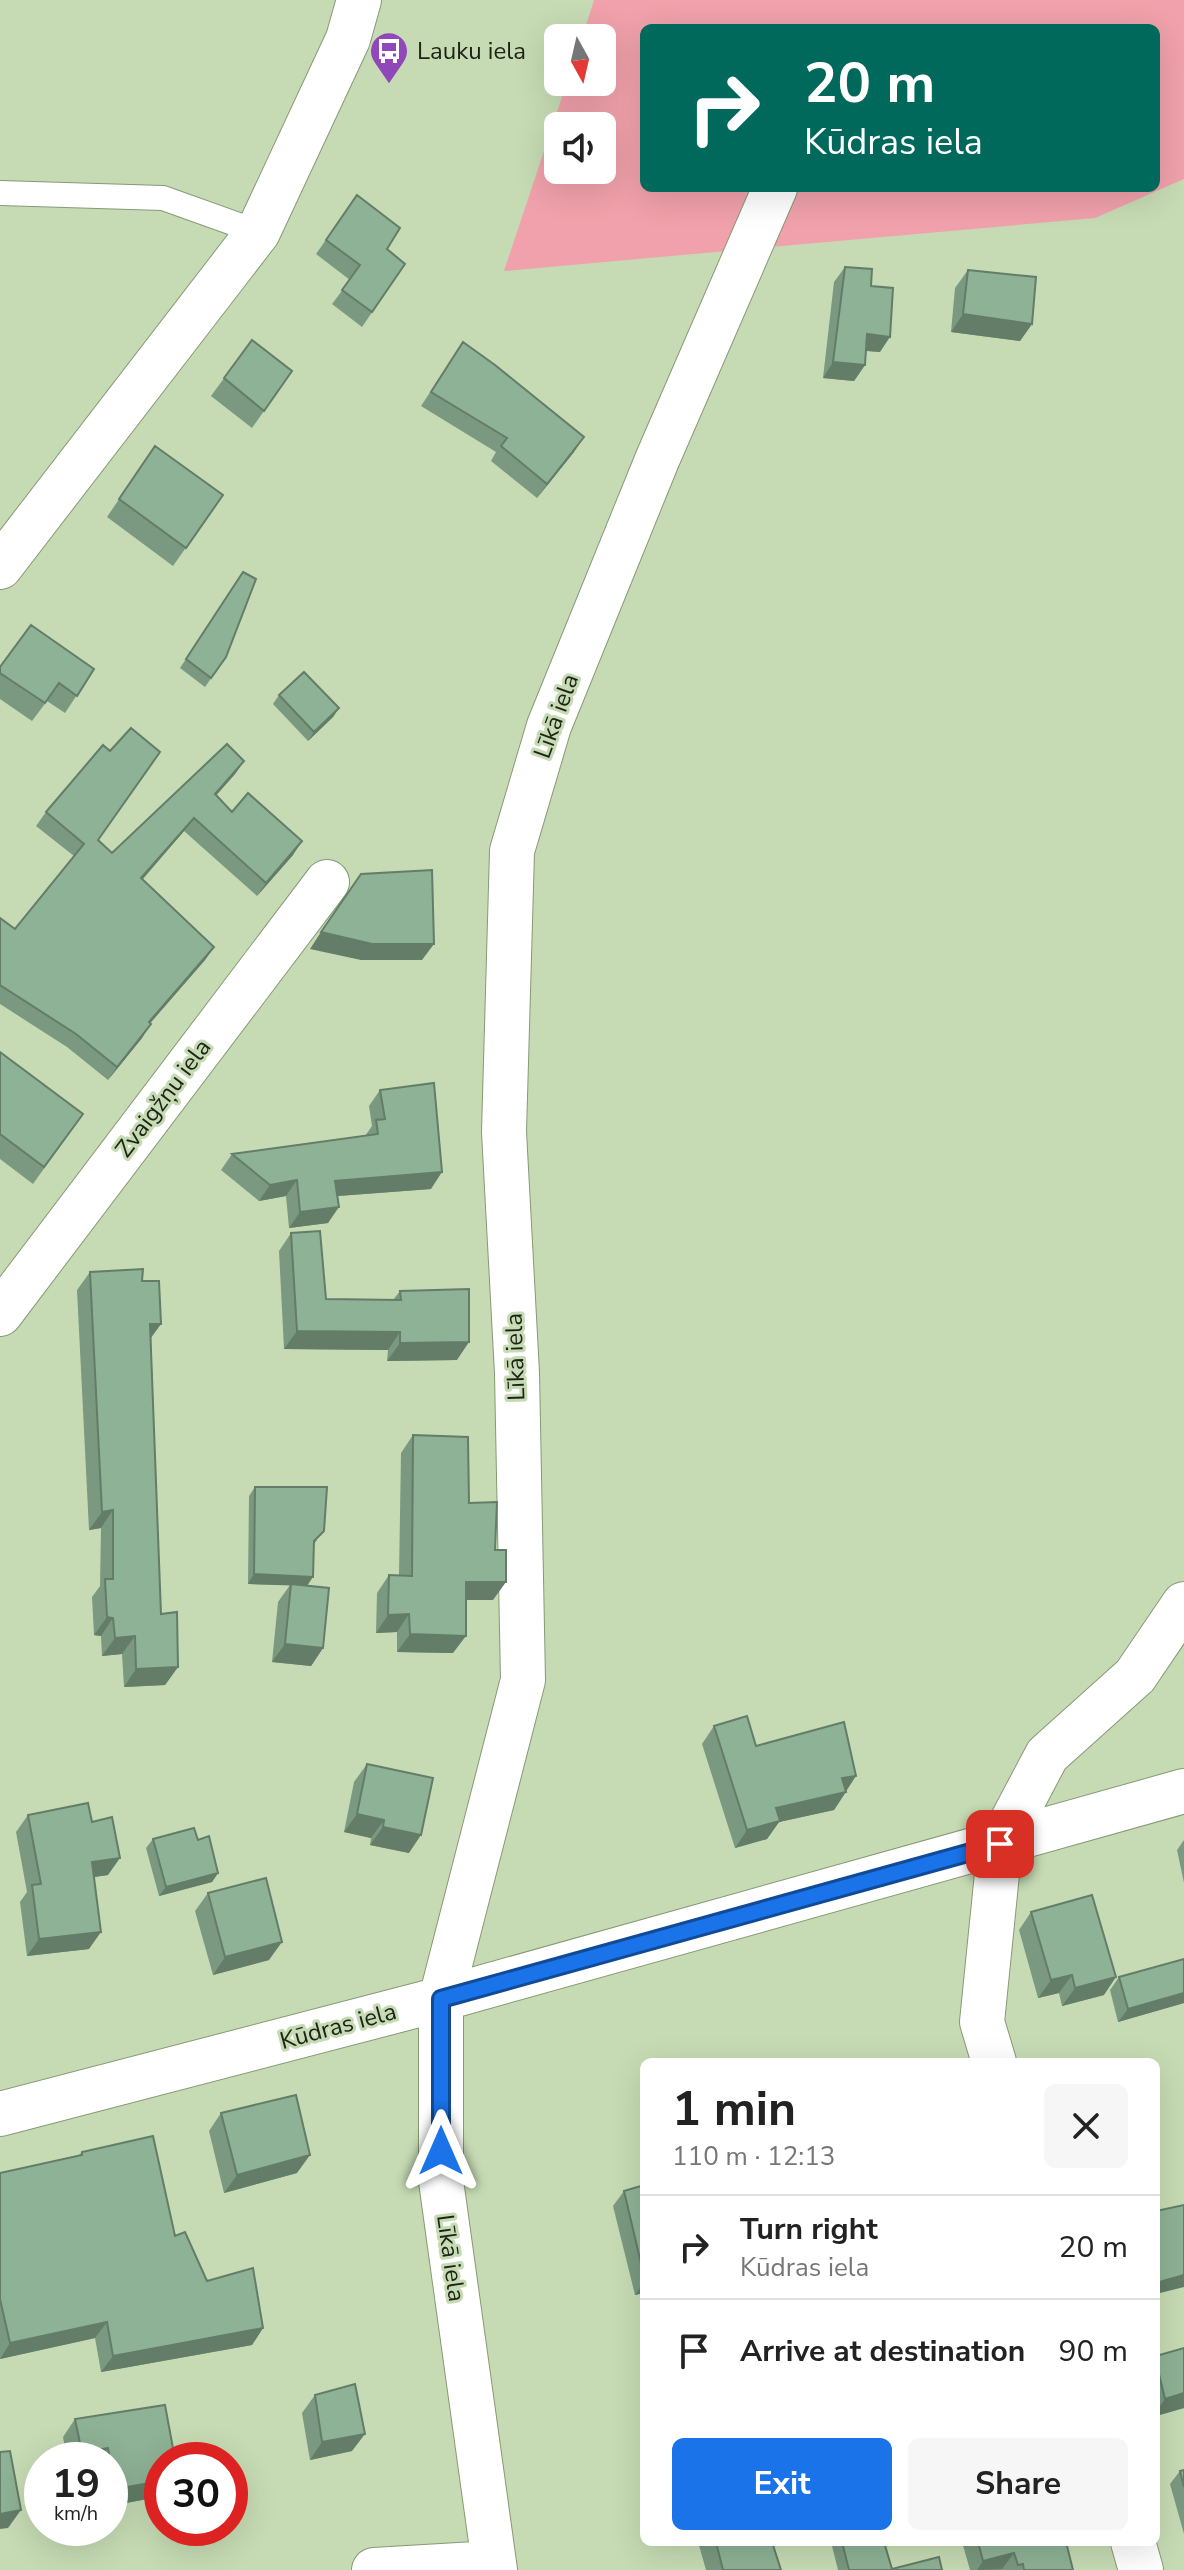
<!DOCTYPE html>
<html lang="en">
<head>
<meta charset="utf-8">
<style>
	:root { --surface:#fff; --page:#f6f6f6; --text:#222; --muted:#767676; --line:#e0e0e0; --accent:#1a73e8 }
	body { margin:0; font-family:"Nunito Sans",sans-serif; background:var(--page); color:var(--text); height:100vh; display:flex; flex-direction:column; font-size:30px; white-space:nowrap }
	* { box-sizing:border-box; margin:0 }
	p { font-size:26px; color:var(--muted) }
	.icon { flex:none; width:44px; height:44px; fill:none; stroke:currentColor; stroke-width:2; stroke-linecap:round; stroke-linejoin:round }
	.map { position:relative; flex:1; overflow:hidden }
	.sheet { position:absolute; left:640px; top:2058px; width:520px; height:488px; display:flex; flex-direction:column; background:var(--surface); border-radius:12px; box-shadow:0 8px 32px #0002 }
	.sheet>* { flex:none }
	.banner { position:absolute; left:640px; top:24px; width:520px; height:168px; border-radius:12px; box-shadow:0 8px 32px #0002; background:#00695c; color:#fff; overflow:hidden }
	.needle { width:52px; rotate:172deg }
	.tools { position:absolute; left:544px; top:24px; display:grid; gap:16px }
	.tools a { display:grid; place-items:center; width:72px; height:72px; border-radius:12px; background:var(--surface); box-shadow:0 8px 32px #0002; font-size:40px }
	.speed { position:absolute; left:24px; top:2442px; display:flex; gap:16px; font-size:40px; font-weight:700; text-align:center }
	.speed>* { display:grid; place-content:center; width:104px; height:104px; border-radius:50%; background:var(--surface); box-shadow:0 8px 32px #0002; line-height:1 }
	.speed small { font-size:20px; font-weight:400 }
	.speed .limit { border:12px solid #d22; background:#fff; color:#111 }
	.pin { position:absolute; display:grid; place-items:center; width:68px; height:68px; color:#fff; margin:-34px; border-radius:16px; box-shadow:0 4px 12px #0006 }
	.me { position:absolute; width:88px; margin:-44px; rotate:0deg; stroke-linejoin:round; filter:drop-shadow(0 0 6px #0008) }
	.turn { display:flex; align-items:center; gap:28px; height:168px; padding:0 32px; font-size:36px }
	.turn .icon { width:104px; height:104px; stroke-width:2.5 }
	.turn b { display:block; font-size:56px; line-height:68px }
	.round { display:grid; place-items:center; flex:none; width:84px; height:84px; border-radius:12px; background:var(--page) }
	.overview { display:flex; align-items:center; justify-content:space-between; height:136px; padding:0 32px }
	h1 { font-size:48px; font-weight:700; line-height:60px }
	.primary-button { display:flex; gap:16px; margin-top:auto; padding:16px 32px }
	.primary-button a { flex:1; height:92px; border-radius:12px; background:var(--accent); color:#fff; font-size:32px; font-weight:700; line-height:92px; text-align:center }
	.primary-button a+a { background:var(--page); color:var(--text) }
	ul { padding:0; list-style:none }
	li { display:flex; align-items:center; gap:24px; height:104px; padding:0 32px; border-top:2px solid var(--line) }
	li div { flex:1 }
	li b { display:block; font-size:30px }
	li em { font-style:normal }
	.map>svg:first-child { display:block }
	.green { fill:#f0a1ab; fill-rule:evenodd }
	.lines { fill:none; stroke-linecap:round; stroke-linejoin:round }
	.lane-casing { stroke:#869a76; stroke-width:26 }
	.street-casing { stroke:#869a76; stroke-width:46 }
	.lane { stroke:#fff; stroke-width:24 }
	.street { stroke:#fff; stroke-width:44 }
	.wall { fill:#7a9980 }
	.shaded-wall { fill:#637d68 }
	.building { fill:#8eb295; stroke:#637d68; stroke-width:2 }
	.route-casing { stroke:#114b97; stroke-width:20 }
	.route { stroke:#1a73e8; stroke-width:14 }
	.labels { text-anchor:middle; stroke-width:6; stroke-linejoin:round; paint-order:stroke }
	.poi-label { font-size:24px; fill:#1d2416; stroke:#c6dbb4; text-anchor:start }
	.street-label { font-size:24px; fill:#1d2416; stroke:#c6dbb4 }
</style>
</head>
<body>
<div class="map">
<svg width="1184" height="2570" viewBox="0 0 1184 2570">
	<rect width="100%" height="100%" fill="#c6dbb4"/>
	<path class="green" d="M 594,0 L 1184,0 L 1184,179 L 1095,218 L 504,271 L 567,82 L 602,82 L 602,38 L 582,38 ZM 644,28 L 1156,28 L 1156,188 L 644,188 ZM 558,126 L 602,126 L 602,170 L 558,170 Z"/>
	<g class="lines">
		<g class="lane-casing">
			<path id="lane" d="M 0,193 L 163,198 L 258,232"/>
		</g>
		<g class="street-casing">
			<path id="street" d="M 0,567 L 258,232 L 348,39 L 359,0
				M 0,1314 L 327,882
				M 994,2062 L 982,2022 L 1000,1844 L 1047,1755 L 1135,1676 L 1184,1604
				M 0,2114 L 441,1999 L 1184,1791
				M 1133,2542 L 1141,2570
				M 374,2570 L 493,2563
				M 495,2570 L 441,2181 L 441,1999 L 523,1680 L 517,1373 L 504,1132 L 512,851 L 549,726 L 657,460 L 775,188"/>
		</g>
		<use href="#lane" class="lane"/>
		<use href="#street" class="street"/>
	</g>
	<path class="wall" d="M 357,195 L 387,249 L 405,264 L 362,327 L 332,304 L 350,280 L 316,254 Z
		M 845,267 L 871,286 L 880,352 L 866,351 L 865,365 L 854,381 L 823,378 L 834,282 Z
		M 968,270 L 1032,324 L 1020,341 L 951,332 L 955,288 Z
		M 252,340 L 292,371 L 252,428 L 211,396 Z
		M 463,342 L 574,452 L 537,498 L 491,461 L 496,452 L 421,406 Z
		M 155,446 L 223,495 L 173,566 L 107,517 Z
		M 243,572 L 226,657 L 205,687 L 180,668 Z
		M 0,667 L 94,669 L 65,713 L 47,701 L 32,721 L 0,699 Z
		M 279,695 L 339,708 L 333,717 L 308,741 L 273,704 Z
		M 244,761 L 235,774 L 216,795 L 232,812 L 293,855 L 257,896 L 184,831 L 143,879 L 214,947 L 205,960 L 150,1023 L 142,1038 L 108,1080 L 67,1047 L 0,1004 L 0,918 L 15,929 L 74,856 L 36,826 L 46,812 L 98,840 L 112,853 Z
		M 0,1052 L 83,1114 L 33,1184 L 0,1159 Z
		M 380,1090 L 431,1189 L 338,1196 L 328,1223 L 289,1228 L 286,1196 L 259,1201 L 221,1170 L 232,1154 L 365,1136 L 372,1126 L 369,1106 Z
		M 291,1233 L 326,1299 L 393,1300 L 400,1291 L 457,1360 L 387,1361 L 388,1350 L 284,1349 L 279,1251 Z
		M 90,1272 L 142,1281 L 151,1338 L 161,1614 L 178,1667 L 165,1685 L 124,1687 L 122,1654 L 102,1656 L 101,1636 L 94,1635 L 92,1597 L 100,1586 L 101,1528 L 89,1530 L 77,1290 Z
		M 413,1435 L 469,1503 L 493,1600 L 466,1600 L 453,1653 L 397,1652 L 397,1632 L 376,1633 L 377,1593 L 389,1575 L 399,1575 L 401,1453 Z
		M 255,1487 L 317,1540 L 314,1544 L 307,1586 L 323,1648 L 311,1666 L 272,1662 L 278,1602 L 290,1585 L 248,1584 L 249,1496 Z
		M 714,1726 L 846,1791 L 846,1792 L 834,1810 L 779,1822 L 767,1839 L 735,1848 L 702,1744 Z
		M 367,1764 L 409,1853 L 370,1845 L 371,1838 L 344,1832 L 354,1782 Z
		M 28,1815 L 92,1822 L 108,1875 L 94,1877 L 89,1949 L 27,1956 L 20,1902 L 27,1892 L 16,1832 Z
		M 153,1839 L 198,1840 L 218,1873 L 212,1882 L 159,1896 L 146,1848 Z
		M 1184,1840 L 1184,1883 L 1177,1850 Z
		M 208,1893 L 269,1960 L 213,1975 L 195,1911 Z
		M 1031,1912 L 1104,1995 L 1062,2006 L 1059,1993 L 1038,1998 L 1019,1930 Z
		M 1184,1959 L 1184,2003 L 1118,2022 L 1110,1990 L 1119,1977 Z
		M 221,2113 L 297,2173 L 224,2193 L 209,2131 Z
		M 82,2152 L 175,2236 L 207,2281 L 263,2328 L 252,2345 L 101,2372 L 95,2338 L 0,2359 L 0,2173 L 79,2155 Z
		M 644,2185 L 644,2293 L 635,2295 L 613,2206 L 624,2191 Z
		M 1156,2356 L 1184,2408 L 1156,2416 Z
		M 315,2395 L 352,2451 L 310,2460 L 302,2413 Z
		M 75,2419 L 162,2460 L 158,2497 L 110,2506 L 110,2460 L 67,2460 L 63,2437 Z
		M 1184,2470 L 1184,2534 L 1170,2484 L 1180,2471 Z
		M 698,2542 L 772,2542 L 781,2570 L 706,2570 Z
		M 831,2542 L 884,2542 L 892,2569 L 942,2570 L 838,2570 Z
		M 962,2542 L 1066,2542 L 1073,2570 L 970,2570 Z"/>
	<path class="shaded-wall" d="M 963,314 L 1032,324 L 1020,341 L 951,332 Z
		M 867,334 L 890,337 L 880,352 L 857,350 Z
		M 833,362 L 865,365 L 854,381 L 823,378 Z
		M 584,437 L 574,452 L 537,498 L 547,484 Z
		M 339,708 L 333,717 L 308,741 L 314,732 Z
		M 244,761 L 235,774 L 206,807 L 215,794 Z
		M 194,818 L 184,831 L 132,891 L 141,878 Z
		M 302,841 L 293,855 L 257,896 L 266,883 Z
		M 321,932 L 434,944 L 422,960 L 361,960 L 310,949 Z
		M 214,947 L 205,960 L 140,1035 L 149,1022 Z
		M 151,1024 L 142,1038 L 108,1080 L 117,1067 Z
		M 442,1172 L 431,1189 L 324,1197 L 335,1181 Z
		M 297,1180 L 286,1196 L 259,1201 L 270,1185 Z
		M 339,1207 L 328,1223 L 289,1228 L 300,1212 Z
		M 150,1324 L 161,1324 L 148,1342 Z
		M 297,1331 L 400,1332 L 388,1350 L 284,1349 Z
		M 469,1342 L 457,1360 L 387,1361 L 400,1343 Z
		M 113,1510 L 101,1528 L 89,1530 L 102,1512 Z
		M 254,1574 L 313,1577 L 307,1586 L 248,1584 Z
		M 466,1582 L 506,1582 L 493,1600 L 454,1600 Z
		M 409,1614 L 397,1632 L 376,1633 L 388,1615 Z
		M 107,1617 L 113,1618 L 101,1636 L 94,1635 Z
		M 410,1634 L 466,1636 L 453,1653 L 397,1652 Z
		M 135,1636 L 122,1654 L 102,1656 L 115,1638 Z
		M 285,1644 L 323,1648 L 311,1666 L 272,1662 Z
		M 178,1667 L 165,1685 L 124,1687 L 136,1669 Z
		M 856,1776 L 834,1810 L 779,1822 L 767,1839 L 735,1848 L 747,1830 L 776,1808 L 842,1778 Z
		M 357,1814 L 384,1820 L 371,1838 L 344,1832 Z
		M 383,1827 L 421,1835 L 409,1853 L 370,1845 Z
		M 120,1858 L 108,1875 L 80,1879 L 92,1862 Z
		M 218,1873 L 212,1882 L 159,1896 L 166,1887 Z
		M 101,1932 L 89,1949 L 27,1956 L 39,1939 Z
		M 282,1942 L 269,1960 L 213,1975 L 225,1957 Z
		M 1072,1975 L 1059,1993 L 1038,1998 L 1051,1980 Z
		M 1116,1977 L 1104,1995 L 1062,2006 L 1075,1988 Z
		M 1184,1993 L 1184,2003 L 1118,2022 L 1128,2009 Z
		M 310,2155 L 297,2173 L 224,2193 L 237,2175 Z
		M 1184,2275 L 1184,2287 L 1156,2294 L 1156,2283 Z
		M 644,2282 L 644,2293 L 635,2295 Z
		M 107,2322 L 95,2338 L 0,2359 L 10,2343 Z
		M 263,2328 L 252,2345 L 101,2372 L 113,2356 Z
		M 1184,2393 L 1184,2408 L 1156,2416 L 1156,2412 L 1165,2399 Z
		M 365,2434 L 352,2451 L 310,2460 L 322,2442 Z
		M 108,2448 L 99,2460 L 77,2460 L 82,2453 Z
		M 162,2481 L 162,2491 L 158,2497 L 110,2506 L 110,2497 L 115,2489 Z
		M 21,2510 L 8,2528 L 0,2529 L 0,2514 Z
		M 1014,2553 L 1002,2569 L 977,2570 L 983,2561 Z"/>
	<path class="building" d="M 357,195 L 400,228 L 387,249 L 405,264 L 372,312 L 342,290 L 360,265 L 326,240 Z
		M 845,267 L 872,269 L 871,286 L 893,288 L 890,337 L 867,334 L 865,365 L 833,362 Z
		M 968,270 L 1036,277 L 1032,324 L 963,314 Z
		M 252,340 L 292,371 L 264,411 L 224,378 Z
		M 463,342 L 495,365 L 584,437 L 547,484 L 501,446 L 507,438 L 431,392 Z
		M 155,446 L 223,495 L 186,548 L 119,499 Z
		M 243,572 L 256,579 L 226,657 L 211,678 L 186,659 Z
		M 31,625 L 94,669 L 77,696 L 59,683 L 45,703 L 0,673 L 0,667 Z
		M 304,672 L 339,708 L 314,732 L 279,695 Z
		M 131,728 L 160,752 L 98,840 L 112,853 L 227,744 L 244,761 L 215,794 L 232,812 L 248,793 L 302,841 L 266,883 L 194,818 L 141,878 L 214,947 L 149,1022 L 151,1024 L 117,1067 L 76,1034 L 0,985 L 0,918 L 15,929 L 84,844 L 46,812 L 103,745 L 110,751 Z
		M 432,870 L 434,944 L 372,944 L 321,932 L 361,874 Z
		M 0,1052 L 83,1114 L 44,1167 L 0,1134 Z
		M 434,1083 L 442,1172 L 335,1181 L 339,1207 L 300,1212 L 297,1180 L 270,1185 L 232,1154 L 378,1134 L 376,1120 L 385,1119 L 380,1090 Z
		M 320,1231 L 326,1299 L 401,1300 L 400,1291 L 469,1289 L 469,1342 L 400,1343 L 400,1332 L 297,1331 L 291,1233 Z
		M 143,1269 L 142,1281 L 159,1281 L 161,1324 L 150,1324 L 161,1614 L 177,1612 L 178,1667 L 136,1669 L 135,1636 L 115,1638 L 113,1618 L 107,1617 L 105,1579 L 113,1579 L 113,1510 L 102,1512 L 90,1272 Z
		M 413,1435 L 468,1437 L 469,1503 L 497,1502 L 495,1550 L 506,1550 L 506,1582 L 466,1582 L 466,1636 L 410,1634 L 409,1614 L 388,1615 L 389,1575 L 412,1576 Z
		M 255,1487 L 327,1487 L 324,1531 L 314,1541 L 313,1577 L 254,1574 Z
		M 291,1584 L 329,1588 L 323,1648 L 285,1644 Z
		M 747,1716 L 756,1746 L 844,1722 L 856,1776 L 842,1778 L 846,1792 L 776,1808 L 780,1821 L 747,1830 L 714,1726 Z
		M 367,1764 L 433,1778 L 421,1835 L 383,1827 L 384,1820 L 357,1814 Z
		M 88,1803 L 92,1822 L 112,1817 L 120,1858 L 92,1862 L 101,1932 L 39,1939 L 32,1885 L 41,1884 L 28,1815 Z
		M 194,1828 L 198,1840 L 209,1836 L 218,1873 L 166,1887 L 153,1839 Z
		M 266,1878 L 282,1942 L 225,1957 L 208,1893 Z
		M 1092,1895 L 1116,1977 L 1075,1988 L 1072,1975 L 1051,1980 L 1031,1912 Z
		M 1184,1959 L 1184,1993 L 1128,2009 L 1119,1977 Z
		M 296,2095 L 310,2155 L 237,2175 L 221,2113 Z
		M 153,2136 L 175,2236 L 185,2232 L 207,2281 L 253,2268 L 263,2328 L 113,2356 L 107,2322 L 10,2343 L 0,2299 L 0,2173 L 82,2155 L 82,2152 Z
		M 644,2185 L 644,2276 L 624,2191 Z
		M 1184,2205 L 1184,2275 L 1156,2283 L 1156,2211 Z
		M 1184,2348 L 1184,2393 L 1165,2399 L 1156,2362 L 1156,2356 Z
		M 355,2384 L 365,2434 L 322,2442 L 315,2395 Z
		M 165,2405 L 175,2459 L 162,2460 L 162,2481 L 115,2489 L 108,2448 L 82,2453 L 75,2419 Z
		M 10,2451 L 21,2510 L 0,2514 L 0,2452 Z
		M 1184,2470 L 1184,2487 L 1180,2471 Z
		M 716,2542 L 772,2542 L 781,2570 L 723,2570 Z
		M 842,2542 L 884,2542 L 892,2569 L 939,2557 L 942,2570 L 849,2570 Z
		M 978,2542 L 1066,2542 L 1073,2570 L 1024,2570 L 1023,2564 L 1018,2565 L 1014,2553 L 983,2561 Z"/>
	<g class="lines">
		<g class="route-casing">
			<path id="route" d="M 441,2151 L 441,1999 L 1000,1844"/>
		</g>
		<use href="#route" class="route"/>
	</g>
	<defs>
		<g id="bus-pin" transform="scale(2)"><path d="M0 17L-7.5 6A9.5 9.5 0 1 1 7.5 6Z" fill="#9047b9" stroke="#c6dbb4"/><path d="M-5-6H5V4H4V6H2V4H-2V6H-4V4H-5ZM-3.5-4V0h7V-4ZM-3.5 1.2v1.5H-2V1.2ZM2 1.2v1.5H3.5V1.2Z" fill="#fff"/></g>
	</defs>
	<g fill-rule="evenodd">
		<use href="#bus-pin" x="389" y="51"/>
	</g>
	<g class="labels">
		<g class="poi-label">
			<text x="417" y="59">Lauku iela</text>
		</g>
		<g class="street-label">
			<text transform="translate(556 716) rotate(-70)" y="8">Līkā iela</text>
			<text transform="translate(163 1098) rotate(-53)" y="8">Zvaigžņu iela</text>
			<text transform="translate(515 1357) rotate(-92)" y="8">Līkā iela</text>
			<text transform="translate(338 2026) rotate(-15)" y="8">Kūdras iela</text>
			<text transform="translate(451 2258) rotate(82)" y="8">Līkā iela</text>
		</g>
	</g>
</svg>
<div class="tools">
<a><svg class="needle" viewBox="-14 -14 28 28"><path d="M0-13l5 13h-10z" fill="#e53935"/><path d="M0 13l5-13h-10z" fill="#767676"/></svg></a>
<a><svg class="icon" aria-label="sound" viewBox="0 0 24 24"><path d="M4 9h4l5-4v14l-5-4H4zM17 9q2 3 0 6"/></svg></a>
</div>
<div class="speed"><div>19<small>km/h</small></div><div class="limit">30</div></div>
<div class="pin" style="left:1000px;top:1844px;background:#d93025"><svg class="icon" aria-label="arrive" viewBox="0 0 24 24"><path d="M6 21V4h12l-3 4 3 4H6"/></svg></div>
<svg class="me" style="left:441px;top:2151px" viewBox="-20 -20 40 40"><path d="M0-17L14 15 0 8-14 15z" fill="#1a73e8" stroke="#fff" stroke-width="4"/></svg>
<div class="banner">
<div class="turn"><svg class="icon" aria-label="right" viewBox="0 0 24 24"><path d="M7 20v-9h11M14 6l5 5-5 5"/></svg><div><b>20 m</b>Kūdras iela</div></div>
</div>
<section class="sheet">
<div class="overview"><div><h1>1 min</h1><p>110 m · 12:13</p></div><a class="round"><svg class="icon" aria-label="close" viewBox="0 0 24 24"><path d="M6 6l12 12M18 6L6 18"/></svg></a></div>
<ul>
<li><svg class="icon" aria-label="right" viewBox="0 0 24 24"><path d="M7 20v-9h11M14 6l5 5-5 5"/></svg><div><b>Turn right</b><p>Kūdras iela</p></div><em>20 m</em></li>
<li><svg class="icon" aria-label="arrive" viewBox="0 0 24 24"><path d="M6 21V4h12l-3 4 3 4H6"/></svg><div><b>Arrive at destination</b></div><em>90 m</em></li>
</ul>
<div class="primary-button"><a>Exit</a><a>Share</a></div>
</section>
</div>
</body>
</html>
